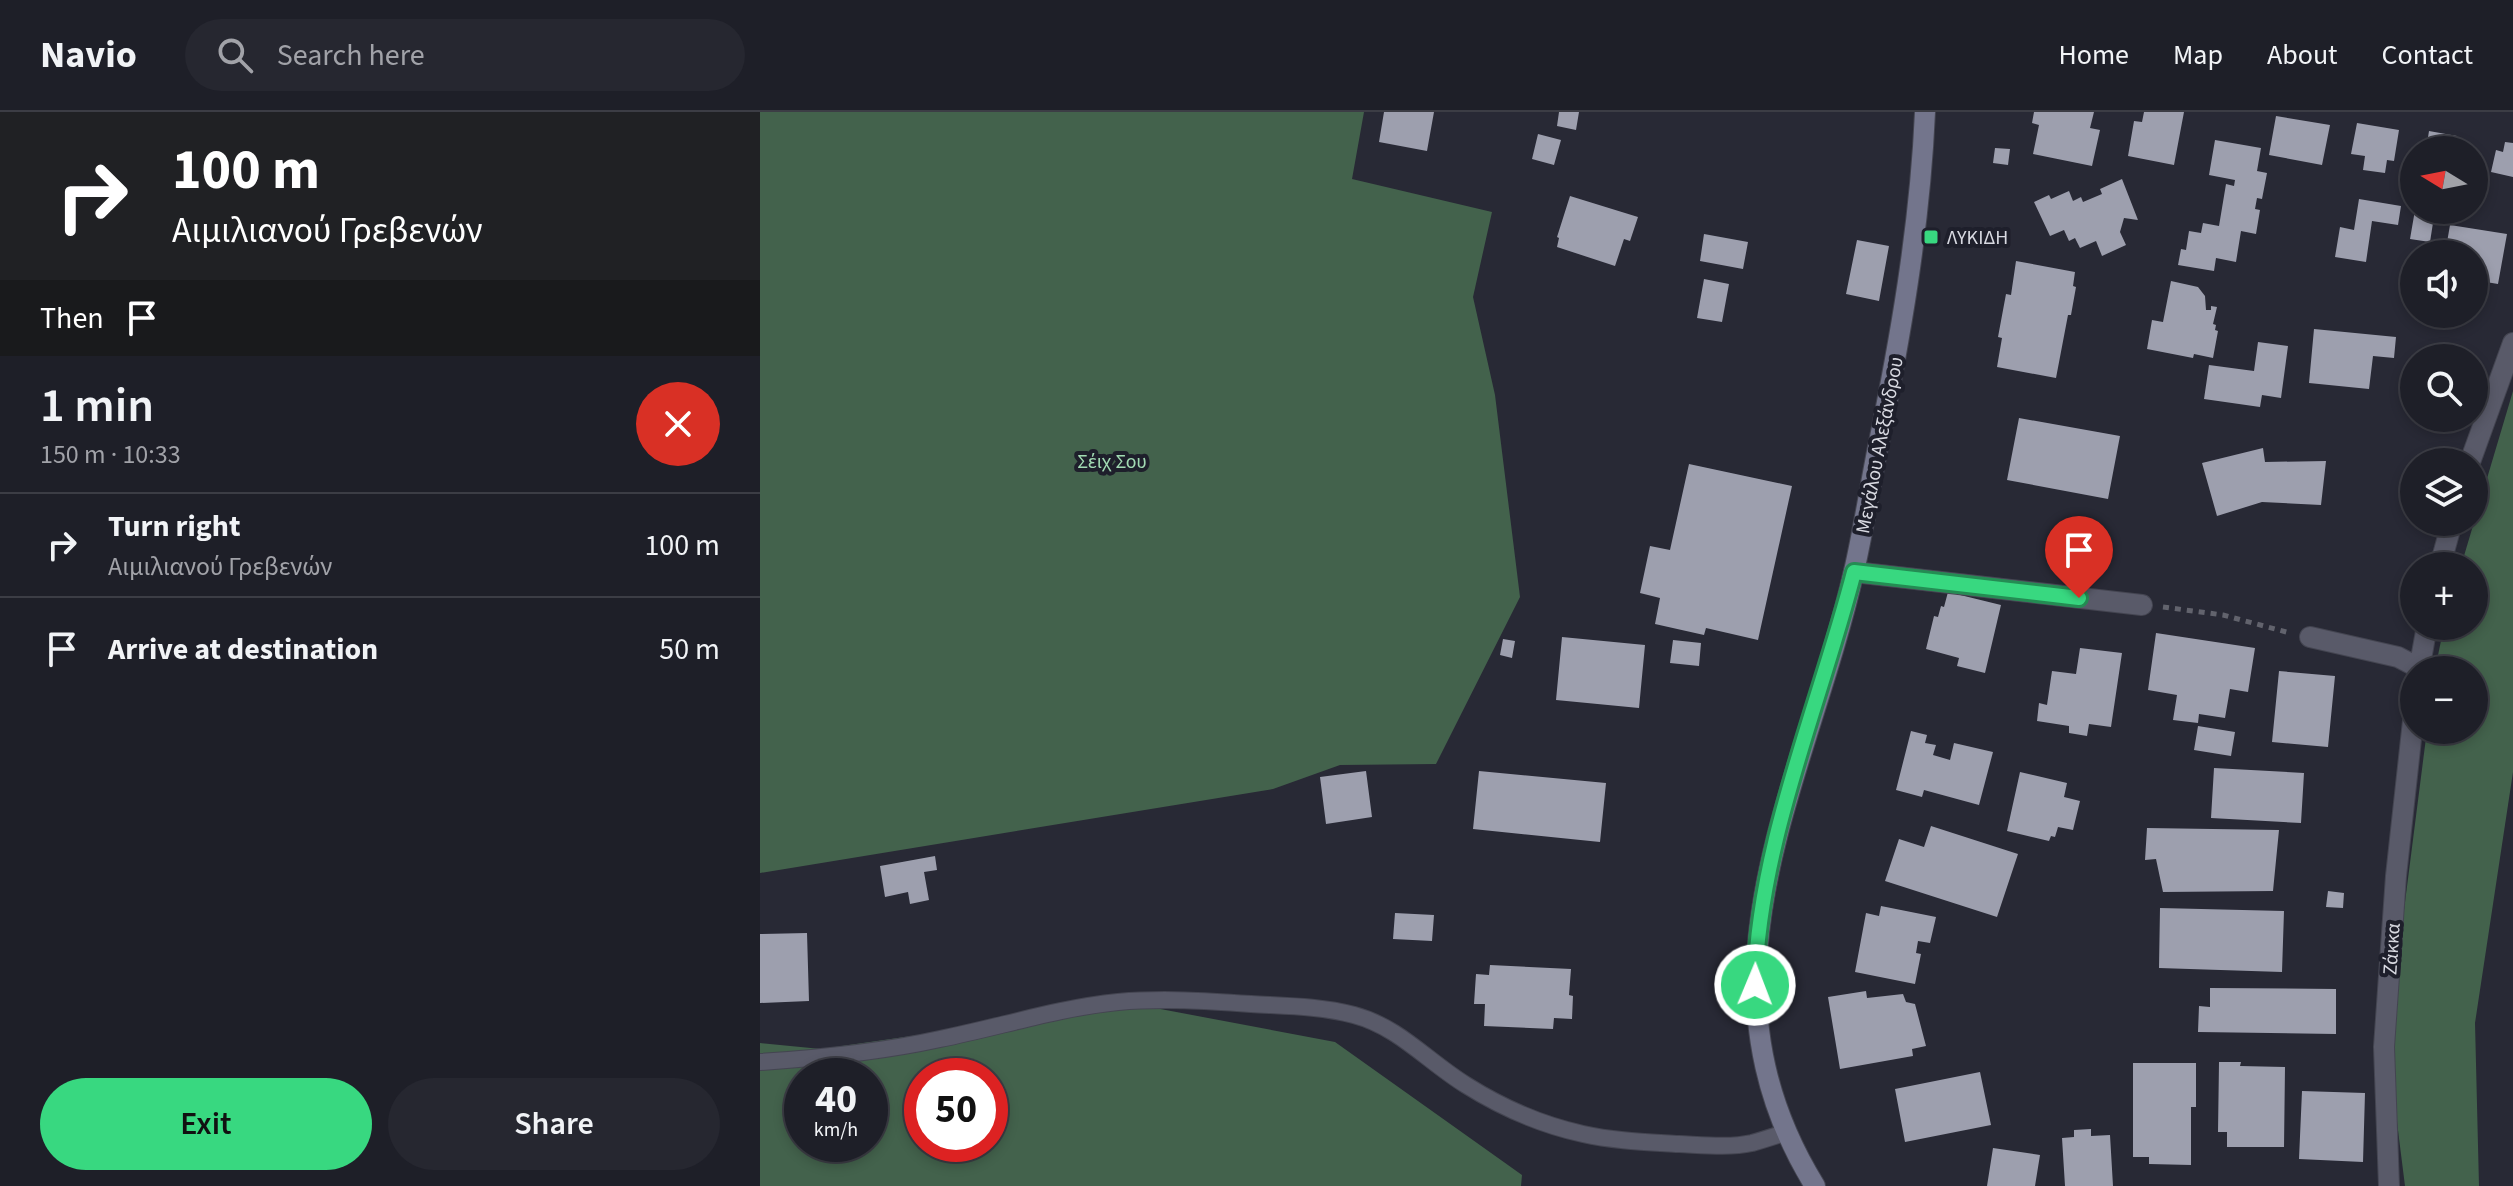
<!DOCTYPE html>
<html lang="en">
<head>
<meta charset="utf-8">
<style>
	:root { --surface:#1e1f28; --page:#262730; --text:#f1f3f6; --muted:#a1a2a8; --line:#3c3d45; --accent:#38d880 }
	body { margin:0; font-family:"Source Sans 3",sans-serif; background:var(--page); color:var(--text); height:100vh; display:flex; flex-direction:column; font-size:30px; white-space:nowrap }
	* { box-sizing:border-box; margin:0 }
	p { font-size:26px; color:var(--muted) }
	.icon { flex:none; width:44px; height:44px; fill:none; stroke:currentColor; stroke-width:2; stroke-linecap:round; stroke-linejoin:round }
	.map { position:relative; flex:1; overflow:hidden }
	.details { display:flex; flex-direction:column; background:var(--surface); width:760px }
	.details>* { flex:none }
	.top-card { background:#202124; color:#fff; overflow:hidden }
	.needle { width:52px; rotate:280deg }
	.buttons { position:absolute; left:1640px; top:24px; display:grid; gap:16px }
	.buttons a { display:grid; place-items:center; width:88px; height:88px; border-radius:50%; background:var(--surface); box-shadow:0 4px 12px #0003,0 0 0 2px var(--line); font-size:40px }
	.speed { position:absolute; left:24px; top:946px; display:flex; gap:16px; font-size:40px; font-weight:700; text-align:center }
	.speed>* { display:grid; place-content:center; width:104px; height:104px; border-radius:50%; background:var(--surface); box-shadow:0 4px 12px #0003,0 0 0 2px var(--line); line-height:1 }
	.speed small { font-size:20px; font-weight:400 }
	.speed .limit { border:12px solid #d22; background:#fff; color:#111 }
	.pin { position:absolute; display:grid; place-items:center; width:68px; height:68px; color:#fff; margin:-82px -34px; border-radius:50% 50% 50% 0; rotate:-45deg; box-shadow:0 0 8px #0007 }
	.pin .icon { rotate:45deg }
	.me { position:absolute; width:88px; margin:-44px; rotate:1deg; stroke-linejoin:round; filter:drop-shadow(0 0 6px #0008) }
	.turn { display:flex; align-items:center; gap:28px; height:168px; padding:0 40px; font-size:36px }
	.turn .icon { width:104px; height:104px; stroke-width:2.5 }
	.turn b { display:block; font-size:56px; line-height:68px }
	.then { display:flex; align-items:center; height:76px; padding:0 40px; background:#0003; gap:16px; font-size:30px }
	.round { display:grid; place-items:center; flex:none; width:84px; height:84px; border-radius:42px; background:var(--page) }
	.overview { display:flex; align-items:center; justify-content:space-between; height:136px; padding:0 40px }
	h1 { font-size:48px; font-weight:600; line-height:60px }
	.button { display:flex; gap:16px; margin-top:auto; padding:16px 40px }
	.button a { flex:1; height:92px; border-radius:48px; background:var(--accent); color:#111; font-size:32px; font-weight:600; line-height:92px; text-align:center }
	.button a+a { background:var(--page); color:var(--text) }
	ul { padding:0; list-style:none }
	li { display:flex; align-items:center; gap:24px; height:104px; padding:0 40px; border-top:2px solid var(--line) }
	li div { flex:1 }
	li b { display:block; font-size:30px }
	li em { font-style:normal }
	header { display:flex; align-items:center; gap:48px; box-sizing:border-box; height:112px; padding:0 40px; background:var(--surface); border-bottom:2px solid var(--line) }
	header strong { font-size:38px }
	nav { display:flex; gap:44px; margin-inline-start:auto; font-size:28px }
	.search { width:560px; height:72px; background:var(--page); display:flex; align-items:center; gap:20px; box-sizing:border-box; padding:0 28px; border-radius:44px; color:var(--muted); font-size:30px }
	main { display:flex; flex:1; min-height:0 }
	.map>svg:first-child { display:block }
	.forest { fill:#43624c; fill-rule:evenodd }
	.building { fill:#9d9fae }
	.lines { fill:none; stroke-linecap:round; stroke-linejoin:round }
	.lane-casing { stroke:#444551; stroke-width:18 }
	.street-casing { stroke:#444551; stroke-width:22 }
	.secondary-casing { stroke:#444551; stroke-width:22 }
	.path { stroke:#62636d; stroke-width:5; stroke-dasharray:6 6; stroke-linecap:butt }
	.lane { stroke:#595a69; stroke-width:16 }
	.street { stroke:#595a69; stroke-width:20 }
	.secondary { stroke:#73758c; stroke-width:20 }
	.route-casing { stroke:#248c53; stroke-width:20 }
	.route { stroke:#38d880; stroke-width:14 }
	.poi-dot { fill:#38d880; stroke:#1e1f2b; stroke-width:3 }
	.labels { text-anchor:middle; stroke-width:8; stroke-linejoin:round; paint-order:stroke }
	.poi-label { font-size:20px; fill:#d8d9e1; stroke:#1e1f2b; text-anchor:start }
	.street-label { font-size:20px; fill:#d8d9e1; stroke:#1e1f2b }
	.park-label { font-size:20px; fill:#a1dab2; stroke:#1e1f2b }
</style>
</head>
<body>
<header>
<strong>Navio</strong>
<div class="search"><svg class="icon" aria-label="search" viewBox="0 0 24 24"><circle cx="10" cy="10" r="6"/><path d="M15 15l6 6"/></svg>Search here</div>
<nav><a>Home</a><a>Map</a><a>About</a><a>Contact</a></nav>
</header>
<main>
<section class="details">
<div class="top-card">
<div class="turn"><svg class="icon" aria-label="right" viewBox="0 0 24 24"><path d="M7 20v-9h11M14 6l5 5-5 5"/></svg><div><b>100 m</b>Αιμιλιανού Γρεβενών</div></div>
<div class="then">Then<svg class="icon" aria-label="arrive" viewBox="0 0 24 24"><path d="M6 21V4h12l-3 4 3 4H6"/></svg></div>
</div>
<div class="overview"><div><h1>1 min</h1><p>150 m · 10:33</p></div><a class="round" style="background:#d93025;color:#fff"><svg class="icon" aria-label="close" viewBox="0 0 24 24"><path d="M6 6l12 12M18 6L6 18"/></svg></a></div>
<ul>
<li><svg class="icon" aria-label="right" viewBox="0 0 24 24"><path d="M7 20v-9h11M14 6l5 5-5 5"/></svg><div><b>Turn right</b><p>Αιμιλιανού Γρεβενών</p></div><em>100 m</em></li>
<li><svg class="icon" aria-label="arrive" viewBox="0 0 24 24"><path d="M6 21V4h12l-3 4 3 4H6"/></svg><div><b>Arrive at destination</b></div><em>50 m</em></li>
</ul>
<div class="button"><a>Exit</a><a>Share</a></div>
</section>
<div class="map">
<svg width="1753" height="1074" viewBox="0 0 1753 1074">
	<rect width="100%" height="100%" fill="#282935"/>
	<path class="forest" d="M 0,0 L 604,0 L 592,67 L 732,100 L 713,185 L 735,283 L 760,485 L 676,652 L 580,653 L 513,677 L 0,761 Z
		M 1753,279 L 1753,660 L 1715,911 L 1719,1074 L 1645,1074 L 1627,931 L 1667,618 L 1714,618 L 1714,558 L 1675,558 L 1684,514 L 1714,514 L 1714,454 L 1701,454 Z
		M 374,892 L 575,930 L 762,1063 L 761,1074 L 0,1074 L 0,931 L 61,937 ZM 42,964 L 110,964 L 110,1032 L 42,1032 ZM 162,964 L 230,964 L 230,1032 L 162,1032 Z"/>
	<path class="building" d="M 624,0 L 674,0 L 667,39 L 619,30 Z
		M 799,0 L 819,0 L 816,18 L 797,14 Z
		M 1274,0 L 1334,0 L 1330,16 L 1340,18 L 1332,54 L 1273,42 L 1279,13 L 1272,11 Z
		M 1384,0 L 1424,0 L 1414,53 L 1368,44 L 1374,9 L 1382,10 Z
		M 1516,4 L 1570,13 L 1562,53 L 1509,43 Z
		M 1597,11 L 1639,18 L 1634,49 L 1627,48 L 1625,61 L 1603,58 L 1605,44 L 1591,42 Z
		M 1669,19 L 1697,24 L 1698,38 L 1666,38 Z
		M 778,22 L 801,28 L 794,53 L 772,47 Z
		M 1455,28 L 1501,36 L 1497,59 L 1507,61 L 1502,87 L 1497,86 L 1495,97 L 1500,98 L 1496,122 L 1481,119 L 1476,150 L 1456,146 L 1454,159 L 1418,153 L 1421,137 L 1426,138 L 1429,119 L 1441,121 L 1443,111 L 1459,114 L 1466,72 L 1474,74 L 1475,68 L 1449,63 Z
		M 1745,30 L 1753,31 L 1753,65 L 1731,60 L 1736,38 L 1743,40 Z
		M 1235,36 L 1250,37 L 1248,53 L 1233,51 Z
		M 1362,67 L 1378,108 L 1364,106 L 1360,120 L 1366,133 L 1342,144 L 1336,129 L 1320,136 L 1315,126 L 1309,129 L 1304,118 L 1290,124 L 1274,90 L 1289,83 L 1291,87 L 1309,79 L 1313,89 L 1321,85 L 1323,90 L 1342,82 L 1340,77 Z
		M 810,84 L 878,105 L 870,129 L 864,127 L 855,154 L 797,135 L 799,126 L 797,125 Z
		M 1599,87 L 1641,94 L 1638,113 L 1612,109 L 1606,150 L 1575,145 L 1580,115 L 1594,118 Z
		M 1655,98 L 1675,98 L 1670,130 L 1650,127 Z
		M 1690,113 L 1747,122 L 1738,172 L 1714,168 L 1714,142 L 1685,142 Z
		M 944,122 L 988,130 L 983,157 L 940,149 Z
		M 1097,128 L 1129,134 L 1119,189 L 1086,182 Z
		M 1256,149 L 1315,160 L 1313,174 L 1316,175 L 1311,203 L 1308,203 L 1296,266 L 1237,255 L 1242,226 L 1238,225 L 1246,182 L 1251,183 Z
		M 944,167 L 969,172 L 962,210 L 937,206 Z
		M 1411,169 L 1438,175 L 1445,184 L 1446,198 L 1451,198 L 1451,194 L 1457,195 L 1453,212 L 1456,213 L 1455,218 L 1458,219 L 1453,246 L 1434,242 L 1433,246 L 1387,237 L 1392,208 L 1403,210 Z
		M 1554,217 L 1636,225 L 1634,246 L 1613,244 L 1609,277 L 1549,271 Z
		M 1498,230 L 1528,234 L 1521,286 L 1502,283 L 1500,295 L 1444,287 L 1449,253 L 1494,259 Z
		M 1259,306 L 1360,324 L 1348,387 L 1247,368 Z
		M 1503,336 L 1505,350 L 1566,349 L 1561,393 L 1502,390 L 1457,404 L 1442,351 Z
		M 929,352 L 1032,374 L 998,528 L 946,516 L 944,523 L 895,512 L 900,486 L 880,481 L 890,434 L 910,438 Z
		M 1188,480 L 1241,493 L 1225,561 L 1197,554 L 1199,546 L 1166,537 L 1174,504 L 1178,505 L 1181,494 L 1184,495 Z
		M 1396,521 L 1495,536 L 1488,580 L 1470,577 L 1465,606 L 1439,602 L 1438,611 L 1413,608 L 1417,583 L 1388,578 Z
		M 802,525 L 885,533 L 879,596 L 796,588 Z
		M 743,527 L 755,529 L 752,546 L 740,543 Z
		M 913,528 L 941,531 L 939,554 L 910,551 Z
		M 1320,536 L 1362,541 L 1351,615 L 1329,612 L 1327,624 L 1309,621 L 1309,614 L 1277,609 L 1279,591 L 1287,593 L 1292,559 L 1316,562 Z
		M 1519,559 L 1575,564 L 1568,635 L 1512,630 Z
		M 1438,614 L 1475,620 L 1471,644 L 1434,638 Z
		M 1151,619 L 1167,623 L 1165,631 L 1176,633 L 1173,643 L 1190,648 L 1194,631 L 1233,640 L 1219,693 L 1164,678 L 1162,685 L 1136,678 Z
		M 1454,656 L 1544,661 L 1541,711 L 1451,706 Z
		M 606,659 L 612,705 L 566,712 L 560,665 Z
		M 719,659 L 846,671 L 840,730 L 713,717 Z
		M 1260,660 L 1307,671 L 1304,685 L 1320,689 L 1313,718 L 1298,715 L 1295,725 L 1291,724 L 1289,729 L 1247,719 Z
		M 1171,714 L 1258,742 L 1237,805 L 1125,769 L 1139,727 L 1164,735 Z
		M 1387,716 L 1519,718 L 1513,779 L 1403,780 L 1396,747 L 1385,748 Z
		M 175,744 L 177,758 L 164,760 L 169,788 L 150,792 L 148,780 L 125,785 L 120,754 Z
		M 1568,779 L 1584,781 L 1583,796 L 1566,795 Z
		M 1121,794 L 1176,805 L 1170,831 L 1158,829 L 1156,841 L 1161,842 L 1155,872 L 1095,860 L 1106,801 L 1119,804 Z
		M 1400,796 L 1524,799 L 1522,860 L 1399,856 Z
		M 635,801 L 674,803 L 672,829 L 633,827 Z
		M 47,821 L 49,889 L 0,891 L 0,822 Z
		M 730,853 L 811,857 L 809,883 L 813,884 L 812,907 L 794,906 L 793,917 L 724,914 L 725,892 L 714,892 L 716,862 L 729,863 Z
		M 1450,876 L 1576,877 L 1576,922 L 1438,920 L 1439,894 L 1450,895 Z
		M 1106,879 L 1107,886 L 1143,882 L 1146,890 L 1155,892 L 1166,934 L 1152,937 L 1153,944 L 1080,957 L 1068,885 Z
		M 1459,950 L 1481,950 L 1480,954 L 1525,955 L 1524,1035 L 1467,1035 L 1467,1020 L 1458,1020 Z
		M 1373,951 L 1436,951 L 1436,995 L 1431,995 L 1431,1053 L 1389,1052 L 1389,1045 L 1373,1045 Z
		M 1220,960 L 1231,1013 L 1145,1030 L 1135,977 Z
		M 1542,979 L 1605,981 L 1603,1050 L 1539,1047 Z
		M 1331,1017 L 1331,1024 L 1350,1023 L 1353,1074 L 1305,1074 L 1302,1026 L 1314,1025 L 1314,1018 Z
		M 1233,1036 L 1280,1043 L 1275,1074 L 1227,1074 Z"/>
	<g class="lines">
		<g class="lane-casing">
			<path id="lane" d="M 0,950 C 61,946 121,940 180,927 C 240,915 298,896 358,890 C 403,886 447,889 491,892 C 526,894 560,894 594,903 C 639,915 667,949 706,973 C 741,995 782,1013 823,1022 C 854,1029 887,1030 919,1032 C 942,1033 969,1036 992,1031 C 1003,1028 1015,1024 1027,1020"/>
		</g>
		<g class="street-casing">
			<path id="street" d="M 1710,350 L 1753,231
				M 1680,454 L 1692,410
				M 1094,460 L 1382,493
				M 1550,525 L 1638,545 L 1659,556
				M 1659,558 L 1667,514
				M 1629,1074 L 1624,935 L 1636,764 L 1654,600"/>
		</g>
		<g class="secondary-casing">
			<path id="secondary" d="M 1055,1074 C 924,862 1046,672 1094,459 C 1103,420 1109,380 1117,340 C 1140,228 1160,115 1165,0"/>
		</g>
		<path class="path" d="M 1403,495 L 1463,503 L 1530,521"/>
		<use href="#lane" class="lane"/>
		<use href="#street" class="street"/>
		<use href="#secondary" class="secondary"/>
	</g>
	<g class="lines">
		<g class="route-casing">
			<path id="route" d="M 995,873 C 998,734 1059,595 1094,460 L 1319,486"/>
		</g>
		<use href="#route" class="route"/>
	</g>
	<rect class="poi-dot" x="1163" y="117" width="16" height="16" rx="4"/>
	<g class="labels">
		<g class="poi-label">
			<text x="1187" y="132">ΛΥΚΙΔΗ</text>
		</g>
		<g class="street-label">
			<text transform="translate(1119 333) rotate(-79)" y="7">Μεγάλου Αλεξάνδρου</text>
			<text transform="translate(1631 837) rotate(-86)" y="7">Ζάκκα</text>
		</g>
		<g class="park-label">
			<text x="352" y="356">Σέιχ Σου</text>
		</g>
	</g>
</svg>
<div class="buttons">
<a><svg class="needle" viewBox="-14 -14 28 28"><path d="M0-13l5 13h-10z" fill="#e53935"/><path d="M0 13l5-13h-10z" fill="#a1a2a8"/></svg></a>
<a><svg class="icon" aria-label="sound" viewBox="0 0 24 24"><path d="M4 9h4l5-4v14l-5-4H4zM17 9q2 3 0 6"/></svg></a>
<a><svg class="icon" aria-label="search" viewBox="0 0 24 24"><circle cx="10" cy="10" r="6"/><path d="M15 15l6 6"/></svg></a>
<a><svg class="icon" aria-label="layers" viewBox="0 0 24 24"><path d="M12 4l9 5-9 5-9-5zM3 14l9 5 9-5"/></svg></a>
<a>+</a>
<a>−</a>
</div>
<div class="speed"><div>40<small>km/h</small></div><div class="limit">50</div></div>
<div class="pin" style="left:1319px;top:486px;background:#d93025"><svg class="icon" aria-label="arrive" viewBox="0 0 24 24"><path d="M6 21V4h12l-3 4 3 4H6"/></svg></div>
<svg class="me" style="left:995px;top:873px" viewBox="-20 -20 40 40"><circle r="17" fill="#38d880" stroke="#fff" stroke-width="3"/><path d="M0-11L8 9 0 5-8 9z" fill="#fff"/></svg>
</div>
</main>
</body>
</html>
